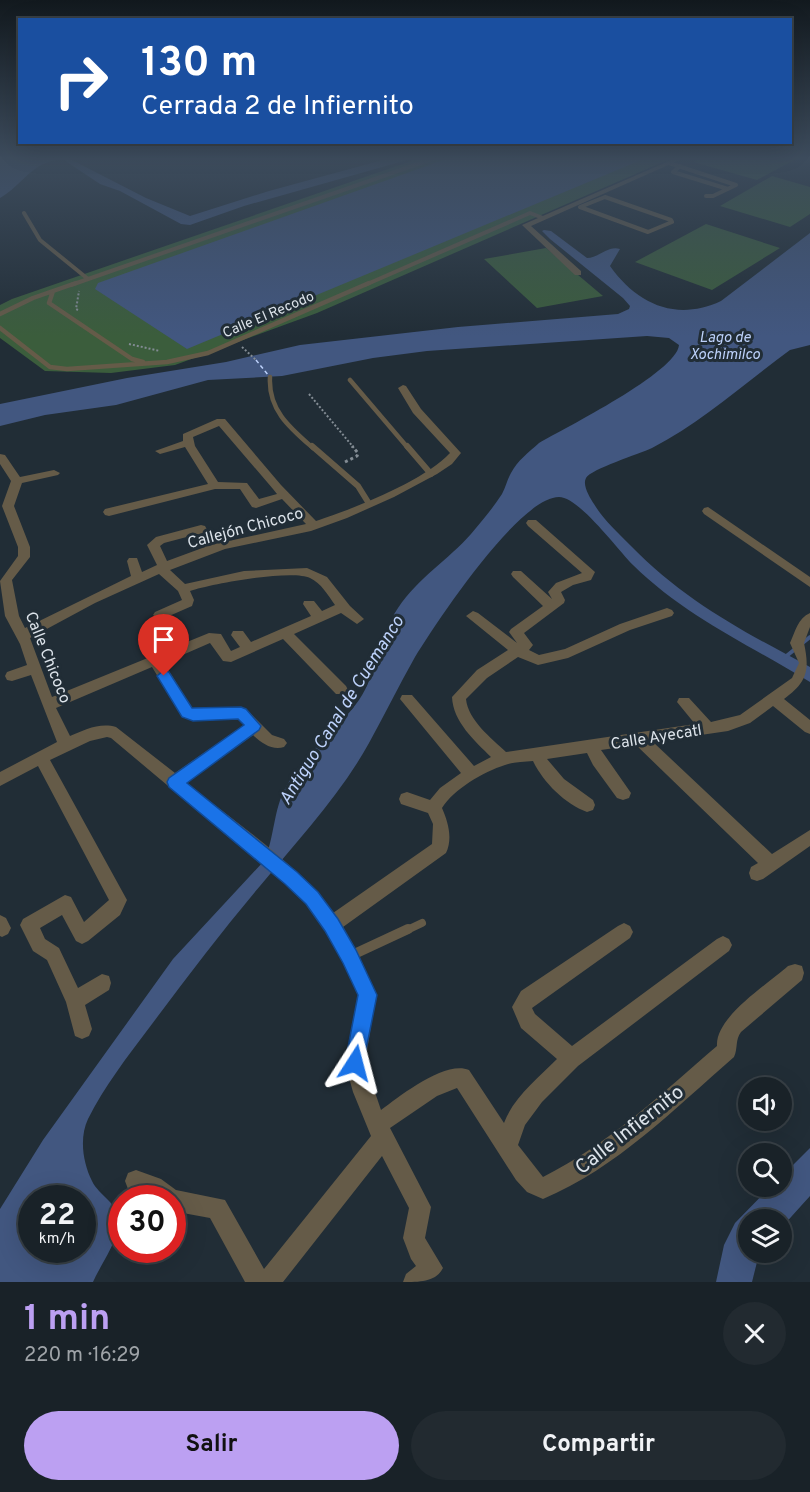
<!DOCTYPE html>
<html lang="es">
<head>
<meta charset="utf-8">
<style>
	:root { --surface:#192228; --page:#222a30; --text:#f1f3f6; --muted:#9fa4a8; --line:#373f45; --accent:#bca0f2 }
	body { margin:0; font-family:Overpass,sans-serif; background:var(--page); color:var(--text); height:100vh; display:flex; flex-direction:column; font-size:22px; white-space:nowrap }
	* { box-sizing:border-box; margin:0 }
	p { font-size:20px; color:var(--muted) }
	.icon { flex:none; width:33px; height:33px; fill:none; stroke:currentColor; stroke-width:2; stroke-linecap:round; stroke-linejoin:round }
	.map { position:relative; height:1282px; overflow:hidden }
	.side { display:flex; flex-direction:column; background:var(--surface); flex:1 }
	.side>* { flex:none }
	.banner { position:absolute; left:18px; top:18px; width:774px; height:126px; border-radius:0px; box-shadow:0 6px 24px #0002,0 0 0 2px var(--line); background:#1a4fa0; color:#fff; overflow:hidden }
	.fabs { position:absolute; left:738px; top:1077px; display:grid; gap:12px }
	.fabs a { display:grid; place-items:center; width:54px; height:54px; border-radius:50%; background:var(--surface); box-shadow:0 6px 24px #0002,0 0 0 2px var(--line); font-size:30px }
	.speed { position:absolute; left:18px; top:1185px; display:flex; gap:12px; font-size:30px; font-weight:700; text-align:center }
	.speed>* { display:grid; place-content:center; width:78px; height:78px; border-radius:50%; background:var(--surface); box-shadow:0 6px 24px #0002,0 0 0 2px var(--line); line-height:1 }
	.speed small { font-size:15px; font-weight:400 }
	.speed .limit { border:9px solid #d22; background:#fff; color:#111 }
	.pin { position:absolute; display:grid; place-items:center; width:51px; height:51px; color:#fff; margin:-62px -26px; border-radius:50% 50% 50% 0; rotate:-45deg; box-shadow:0 0 6px #0007 }
	.pin .icon { rotate:45deg }
	.me { position:absolute; width:66px; margin:-33px; rotate:9deg; stroke-linejoin:round; filter:drop-shadow(0 0 4px #0008) }
	.turn { display:flex; align-items:center; gap:21px; height:126px; padding:0 24px; font-size:27px }
	.turn .icon { width:78px; height:78px; stroke-width:2.5 }
	.turn b { display:block; font-size:42px; line-height:51px }
	.round { display:grid; place-items:center; flex:none; width:63px; height:63px; border-radius:32px; background:var(--page) }
	.overview { display:flex; align-items:center; justify-content:space-between; height:102px; padding:0 24px }
	h1 { font-size:36px; font-weight:700; line-height:45px; color:var(--accent) }
	.primary-button { display:flex; gap:12px; margin-top:auto; padding:12px 24px }
	.primary-button a { flex:1; height:69px; border-radius:36px; background:var(--accent); color:#111; font-size:24px; font-weight:700; line-height:69px; text-align:center }
	.primary-button a+a { background:var(--page); color:var(--text) }
	.map>svg:first-child { display:block }
	.green { fill:#3b5d3c }
	.water { fill:#425780; fill-rule:evenodd }
	.lines { fill:none; stroke-linecap:round; stroke-linejoin:round }
	.stream { stroke:#425780; stroke-width:4 }
	.ferry { stroke:#bdd2fb; stroke-width:1.5; stroke-dasharray:4 3; stroke-linecap:butt }
	.path-far1 { stroke:#838c94; stroke-width:2; stroke-dasharray:2 2; stroke-linecap:butt }
	.path { stroke:#838c94; stroke-width:3; stroke-dasharray:3 3; stroke-linecap:butt }
	.service-far4 { stroke:#655b48; stroke-width:4 }
	.service-far3 { stroke:#655b48; stroke-width:4.5 }
	.service-far2 { stroke:#655b48; stroke-width:6 }
	.service-far1 { stroke:#655b48; stroke-width:8 }
	.service { stroke:#655b48; stroke-width:10 }
	.minor { fill:#655b48; fill-rule:evenodd }
	.route { fill:#1a73e8; stroke:#114b97; stroke-width:1.5 }
	.labels { text-anchor:middle; stroke-width:6; stroke-linejoin:round; paint-order:stroke }
	.far-street-label { font-size:14px; fill:#dce3ea; stroke:#212d36 }
	.far-water-label { font-size:15px; font-style:italic; fill:#bdd2fb; stroke:#212d36 }
	.street-label { font-size:16px; fill:#dce3ea; stroke:#212d36 }
	.water-label { font-size:18px; font-style:italic; fill:#bdd2fb; stroke:#212d36 }
	.near-street-label { font-size:20px; fill:#dce3ea; stroke:#212d36 }
</style>
</head>
<body>
<div class="map">
<svg width="810" height="1282" viewBox="0 0 810 1282">
	<rect width="100%" height="100%" fill="#212d36"/>
	<path class="green" d="M 420,158 L 672,158 L 317,313 L 175,365 L 111,373 L 45,371 L 0,338 L 0,305 L 12,299 Z
		M 701,158 L 798,158 L 757,180 L 693,162 Z
		M 772,176 L 810,187 L 810,214 L 790,227 L 720,206 Z
		M 706,224 L 780,248 L 712,290 L 635,262 Z
		M 546,248 L 603,296 L 537,308 L 484,259 Z"/>
	<path class="water" d="M 5,158 L 68,158 L 146,198 L 190,216 L 269,191 L 390,158 L 414,158 L 244,206 L 190,225 L 181,224 L 120,191 L 100,184 L 64,160 C 34,158 23,185 0,198 L 0,159 Z
		M 449,158 L 646,158 L 187,349 L 95,289 L 98,283 Z
		M 544,230 L 551,231 L 587,258 C 599,258 608,245 620,249 L 610,266 C 637,304 676,322 721,301 L 810,233 L 810,345 L 790,350 C 745,383 702,422 652,448 C 639,454 591,469 586,478 C 582,485 590,498 594,504 C 603,519 617,532 630,545 C 686,602 741,630 810,667 L 810,682 C 748,644 686,617 633,565 C 617,549 579,497 559,497 C 519,497 436,623 415,657 C 399,685 385,714 369,743 C 341,794 298,840 260,886 C 221,932 185,980 149,1028 C 127,1057 104,1087 88,1119 C 79,1138 83,1163 92,1181 C 99,1196 121,1205 119,1223 C 117,1243 101,1264 93,1282 L 0,1282 L 0,1209 L 43,1140 L 173,959 L 264,861 C 275,837 273,810 286,787 C 304,752 337,732 359,700 C 378,672 379,636 398,608 C 418,578 448,560 471,534 C 482,521 493,508 502,494 C 506,487 507,480 511,473 C 517,461 529,452 539,443 C 565,428 677,372 679,345 L 669,338 L 647,336 L 427,351 L 373,358 L 282,376 L 208,380 L 116,405 L 45,415 L 0,426 L 0,404 L 127,378 L 226,362 L 300,345 L 458,327 L 618,314 L 629,309 L 630,306 L 623,298 L 550,239 L 542,231 ZM 32,1198 L 82,1198 L 82,1250 L 32,1250 Z
		M 810,1148 L 810,1196 L 782,1227 L 782,1220 L 748,1220 L 748,1252 L 764,1253 L 757,1262 L 752,1282 L 716,1282 L 724,1245 L 735,1223 L 770,1187 L 782,1186 L 782,1176 Z"/>
	<g class="lines">
		<path class="stream" d="M 784,658 L 810,637"/>
		<path class="ferry" d="M 256,360 L 269,376"/>
		<path class="path-far1" d="M 78,310 L 76,309 L 79,291
			M 129,344 L 160,351
			M 242,347 L 256,360
			M 309,394 L 354,448"/>
		<path class="path" d="M 345,462 L 357,456 L 358,453 L 352,446"/>
		<path class="service-far4" d="M 669,163 L 736,185 L 713,196 L 706,196
			M 680,166 L 673,172 L 728,189
			M 605,197 L 671,220 L 672,222 L 648,232 L 580,207 Z
			M 24,213 L 40,240 L 88,279
			M 71,285 L 435,158
			M 365,285 L 530,213 L 543,218"/>
		<path class="service-far3" d="M 53,291 L 49,303 L 132,359 L 143,362
			M 0,314 L 33,298 L 76,283
			M 0,328 L 50,367 L 67,369 L 167,362 L 208,353 L 369,283
			M 270,377 C 268,410 290,428 313,448
			M 350,380 L 408,448"/>
		<path class="service-far2" d="M 312,446 L 358,486 L 368,502
			M 407,446 L 431,474"/>
		<path class="service-far1" d="M 405,931 L 422,923"/>
		<path class="service" d="M 350,956 L 408,929"/>
		<path class="minor" d="M 676,158 L 684,158 L 531,226 L 581,271 L 581,275 L 575,275 L 522,225 Z
			M 403,385 L 406,386 L 421,409 L 461,453 L 452,464 L 437,474 L 394,497 L 347,518 L 311,531 L 225,549 L 170,570 L 185,584 L 244,571 L 307,568 L 327,577 L 350,606 L 364,619 L 357,624 L 341,613 L 294,634 L 346,686 L 348,690 L 346,694 L 336,694 L 283,639 L 231,662 L 223,661 L 210,643 L 164,663 L 192,708 L 246,709 L 272,735 L 284,739 L 287,743 L 284,747 C 273,751 261,743 253,735 L 186,783 C 234,821 298,864 333,913 L 432,844 L 433,824 L 428,813 L 401,804 L 399,799 L 401,794 L 407,792 L 430,800 L 440,788 L 461,773 L 400,699 L 402,695 L 412,695 L 474,766 L 491,757 C 475,741 453,722 452,697 L 477,670 L 508,650 L 466,616 L 473,611 L 478,613 L 517,643 L 509,632 L 511,629 L 543,606 L 513,577 L 511,574 L 513,571 L 521,571 L 552,599 L 548,592 L 556,583 L 582,573 L 528,526 L 526,523 L 528,520 L 536,520 L 595,572 L 591,580 L 573,585 L 561,592 L 565,600 L 564,603 L 524,633 L 533,645 L 529,650 L 539,655 L 565,649 L 620,624 L 667,608 L 672,610 L 674,613 L 672,616 L 630,630 L 568,658 L 538,665 L 518,657 L 487,678 L 466,699 C 468,720 491,738 506,752 L 695,724 L 677,702 L 679,698 L 689,698 L 711,722 L 740,715 L 792,678 L 799,663 L 790,643 C 795,632 798,618 810,613 L 810,627 L 804,643 C 810,671 807,682 784,699 L 810,720 L 810,734 L 805,732 L 773,706 L 750,723 L 728,731 L 653,742 L 772,854 L 810,830 L 810,846 L 763,879 L 757,881 L 751,879 L 749,873 L 751,867 L 758,863 L 636,745 L 601,750 L 631,793 L 629,798 L 623,800 L 617,798 L 593,765 L 587,753 L 547,759 L 564,779 L 593,800 L 595,805 L 593,810 L 587,812 C 565,804 543,782 533,761 C 524,762 513,762 505,765 C 483,772 454,789 442,808 C 448,822 453,838 446,853 L 343,927 L 356,950 L 376,995 L 365,1063 L 381,1110 C 400,1096 445,1060 469,1070 L 504,1123 C 513,1098 538,1078 557,1059 L 521,1028 L 512,1007 L 521,991 L 618,926 L 624,923 L 630,926 L 633,932 L 630,938 L 532,1008 L 535,1014 L 572,1046 L 717,939 L 723,936 L 729,939 L 732,945 L 729,951 L 578,1066 L 542,1102 L 525,1125 L 518,1145 L 543,1177 C 609,1144 662,1093 717,1046 C 715,1017 768,984 788,966 L 795,964 L 802,966 L 804,973 L 802,980 L 741,1032 C 735,1040 738,1048 734,1057 C 675,1108 617,1168 543,1199 L 527,1192 L 516,1180 L 457,1088 L 437,1096 L 390,1128 L 431,1207 L 425,1238 L 443,1268 C 436,1282 420,1282 403,1282 L 406,1274 L 416,1266 L 411,1259 L 403,1238 L 409,1208 L 382,1156 L 283,1282 L 245,1282 L 210,1218 L 172,1211 L 172,1198 L 151,1198 L 128,1189 L 125,1181 L 128,1173 L 136,1170 L 161,1179 L 176,1190 L 225,1200 L 264,1269 L 371,1136 L 353,1092 L 345,1063 L 358,995 L 344,962 L 325,931 L 306,904 L 285,884 L 111,738 L 107,737 L 90,741 L 50,760 L 127,900 L 120,915 L 88,941 L 82,944 L 76,941 L 62,915 L 40,928 L 45,939 L 59,948 L 78,988 L 102,974 L 109,976 L 111,983 L 109,990 L 85,1005 L 92,1029 L 89,1036 L 82,1039 L 75,1036 L 66,1002 L 47,960 L 33,951 L 20,925 L 23,919 L 65,895 L 71,897 L 84,922 L 109,900 L 38,766 L 0,786 L 0,772 L 57,742 L 31,675 L 12,681 L 7,680 L 5,676 L 7,672 L 27,665 L 20,644 L 5,616 L 0,581 L 18,556 L 18,547 L 2,506 L 11,481 L 0,464 L 0,454 L 5,455 L 20,477 L 54,470 L 60,473 L 58,475 L 22,483 L 14,506 L 30,547 L 30,557 L 12,580 L 19,616 L 25,628 L 131,576 L 127,561 L 129,558 L 137,558 L 142,572 L 157,565 L 147,545 L 156,537 L 201,525 L 205,526 L 215,544 L 306,524 L 282,499 L 256,508 L 252,507 L 240,489 L 215,489 L 109,516 L 105,515 L 103,512 L 105,509 L 208,484 L 185,447 L 160,454 L 155,451 L 183,441 L 183,434 L 217,419 L 225,419 L 281,485 L 316,521 C 353,509 424,481 450,453 L 413,413 L 398,388 ZM 219,426 L 273,489 L 277,494 L 259,499 L 247,483 L 218,482 L 195,446 L 193,437 ZM 198,534 L 205,547 L 167,561 L 160,546 L 164,543 ZM 159,574 L 178,591 L 182,600 L 155,612 L 153,615 L 160,620 L 192,606 L 194,600 L 190,591 C 212,584 291,569 310,578 C 321,583 328,595 335,605 L 322,611 L 314,601 L 304,601 L 303,604 L 311,616 L 251,642 L 243,631 L 233,631 L 231,635 L 240,647 L 231,651 L 221,634 L 209,633 L 52,697 L 30,638 L 95,603 ZM 152,667 L 182,716 L 193,721 L 238,719 L 244,725 L 175,773 L 116,727 C 100,722 84,730 70,736 L 56,708 Z
			M 708,507 L 810,577 L 810,587 L 704,514 L 702,511 L 704,508 Z
			M 0,915 L 6,918 L 11,928 L 8,934 L 2,937 L 0,936 Z"/>
	</g>
	<linearGradient id="sky" x2="0" y2="1"><stop stop-color="#12191e"/><stop offset="0.47" stop-color="#3d4c5d"/><stop offset="1" stop-color="#3d4c5d" stop-opacity="0"/></linearGradient>
	<rect width="810" height="337" fill="url(#sky)"/>
	<path class="route" d="M 164,670 L 169,672 L 192,708 L 241,707 L 246,709 L 261,726 L 259,730 L 187,783 L 297,872 L 318,892 L 338,919 L 356,950 L 377,995 L 362,1070 L 355,1073 L 348,1070 L 345,1063 L 358,995 L 343,963 L 325,931 L 306,904 L 285,884 L 169,787 L 167,782 L 169,778 L 244,725 L 238,719 L 193,721 L 182,717 L 157,676 Z"/>
	<g class="labels">
		<g class="far-street-label">
			<text transform="translate(268 314) rotate(-23)" y="5">Calle El Recodo</text>
		</g>
		<g class="far-water-label">
			<text x="725" y="342">Lago de<tspan x="725" dy="17">Xochimilco</tspan></text>
		</g>
		<g class="street-label">
			<text transform="translate(245 527) rotate(-15)" y="6">Callejón Chicoco</text>
			<text transform="translate(49 657) rotate(68)" y="6">Calle Chicoco</text>
			<text transform="translate(656 736) rotate(-9)" y="6">Calle Ayecatl</text>
		</g>
		<g class="water-label">
			<text transform="translate(341 710) rotate(-58)" y="6">Antiguo Canal de Cuemanco</text>
		</g>
		<g class="near-street-label">
			<text transform="translate(629 1129) rotate(-38)" y="7">Calle Infiernito</text>
		</g>
	</g>
</svg>
<div class="fabs">
<a><svg class="icon" aria-label="sound" viewBox="0 0 24 24"><path d="M4 9h4l5-4v14l-5-4H4zM17 9q2 3 0 6"/></svg></a>
<a><svg class="icon" aria-label="search" viewBox="0 0 24 24"><circle cx="10" cy="10" r="6"/><path d="M15 15l6 6"/></svg></a>
<a><svg class="icon" aria-label="layers" viewBox="0 0 24 24"><path d="M12 4l9 5-9 5-9-5zM3 14l9 5 9-5"/></svg></a>
</div>
<div class="speed"><div>22<small>km/h</small></div><div class="limit">30</div></div>
<div class="pin" style="left:164px;top:676px;background:#d93025"><svg class="icon" aria-label="arrive" viewBox="0 0 24 24"><path d="M6 21V4h12l-3 4 3 4H6"/></svg></div>
<svg class="me" style="left:355px;top:1063px" viewBox="-20 -20 40 40"><path d="M0-17L14 15 0 8-14 15z" fill="#1a73e8" stroke="#fff" stroke-width="4"/></svg>
<div class="banner">
<div class="turn"><svg class="icon" aria-label="right" viewBox="0 0 24 24"><path d="M7 20v-9h11M14 6l5 5-5 5"/></svg><div><b>130 m</b>Cerrada 2 de Infiernito</div></div>
</div>
</div>
<section class="side">
<div class="overview"><div><h1>1 min</h1><p>220 m · 16:29</p></div><a class="round"><svg class="icon" aria-label="close" viewBox="0 0 24 24"><path d="M6 6l12 12M18 6L6 18"/></svg></a></div>
<div class="primary-button"><a>Salir</a><a>Compartir</a></div>
</section>
</body>
</html>
